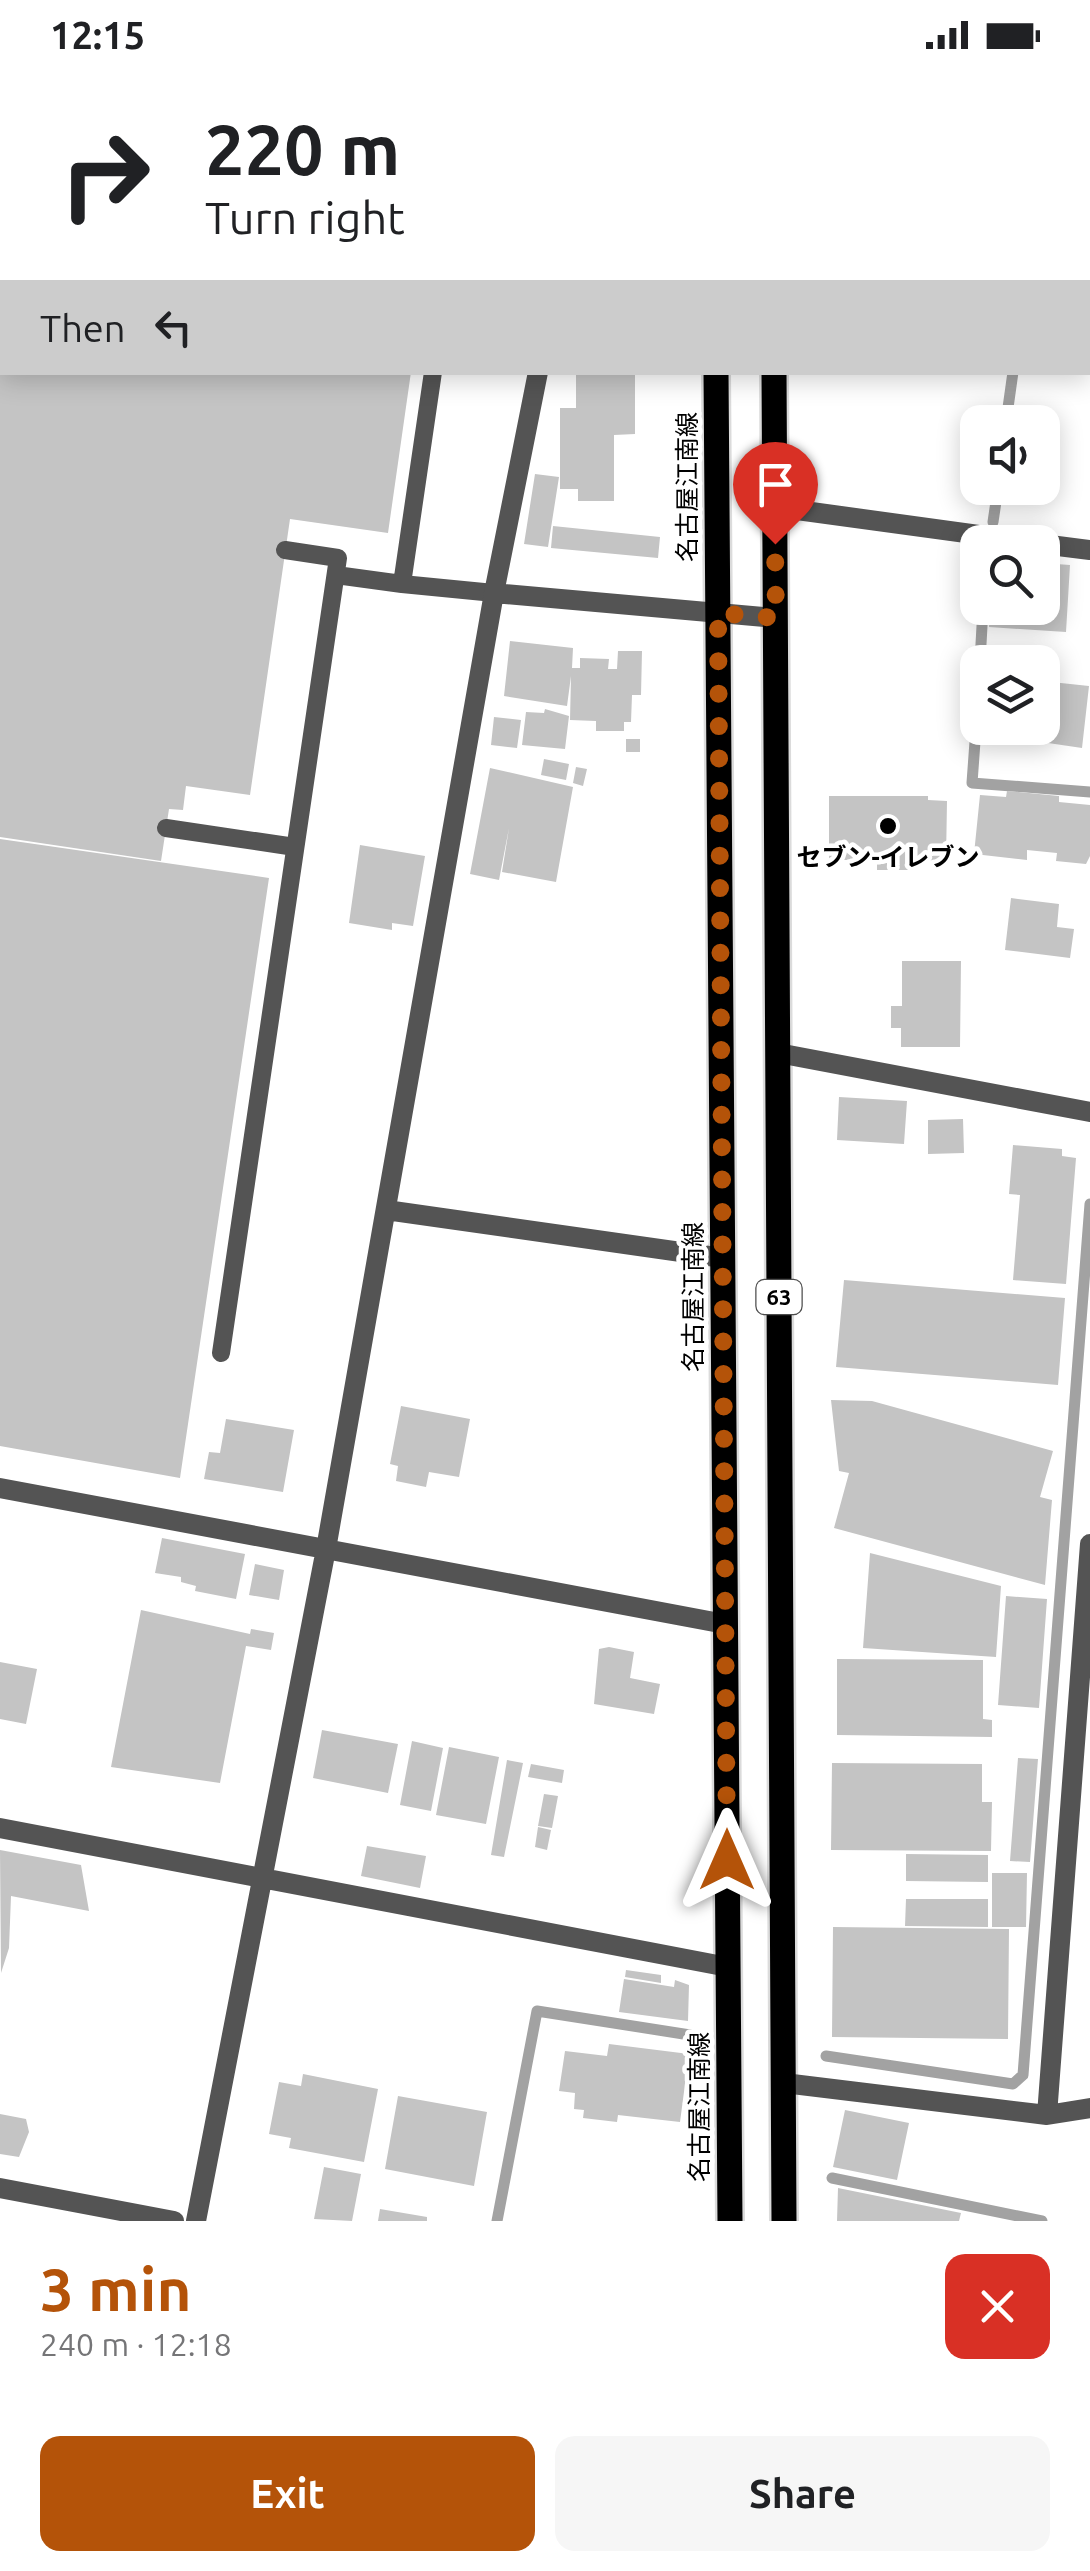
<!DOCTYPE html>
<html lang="en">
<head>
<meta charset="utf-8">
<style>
	:root { --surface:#fff; --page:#f6f6f6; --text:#202124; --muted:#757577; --accent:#b45309 }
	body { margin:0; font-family:Ubuntu,"Noto Sans JP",sans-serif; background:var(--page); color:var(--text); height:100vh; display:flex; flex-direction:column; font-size:38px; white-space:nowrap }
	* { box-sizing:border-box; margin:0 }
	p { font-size:32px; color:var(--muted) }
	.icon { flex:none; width:55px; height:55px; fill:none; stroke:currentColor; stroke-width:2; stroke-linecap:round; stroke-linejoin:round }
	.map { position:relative; height:2151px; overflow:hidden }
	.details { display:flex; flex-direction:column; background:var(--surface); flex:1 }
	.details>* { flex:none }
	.top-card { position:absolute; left:0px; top:0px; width:1090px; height:305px; box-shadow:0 5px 25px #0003; background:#fff; color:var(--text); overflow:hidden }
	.buttons { position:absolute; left:960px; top:335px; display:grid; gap:20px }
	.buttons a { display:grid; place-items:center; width:100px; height:100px; border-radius:20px; background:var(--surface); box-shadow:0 5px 25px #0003; font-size:50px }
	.pin { position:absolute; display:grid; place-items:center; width:85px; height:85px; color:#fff; margin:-102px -42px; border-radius:50% 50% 50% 0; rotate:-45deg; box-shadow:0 0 10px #0007 }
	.pin .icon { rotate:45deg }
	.me { position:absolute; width:110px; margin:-55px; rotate:0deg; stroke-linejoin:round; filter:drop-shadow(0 0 8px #0008) }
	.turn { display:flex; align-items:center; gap:35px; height:210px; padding:0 40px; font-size:45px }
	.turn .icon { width:130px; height:130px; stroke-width:2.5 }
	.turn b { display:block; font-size:70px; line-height:85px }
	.then { display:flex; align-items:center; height:95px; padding:0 40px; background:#0003; gap:20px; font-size:38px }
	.round { display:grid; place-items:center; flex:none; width:105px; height:105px; border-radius:20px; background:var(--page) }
	.headline { display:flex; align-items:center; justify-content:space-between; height:170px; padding:0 40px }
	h1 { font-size:60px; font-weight:700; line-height:75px; color:var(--accent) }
	.action { display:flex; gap:20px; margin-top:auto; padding:20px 40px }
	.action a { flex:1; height:115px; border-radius:20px; background:var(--accent); color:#fff; font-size:40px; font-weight:700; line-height:115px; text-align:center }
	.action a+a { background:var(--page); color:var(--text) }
	.status { display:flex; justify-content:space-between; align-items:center; height:70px; padding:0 50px; background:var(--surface); direction:ltr }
	.status svg { height:28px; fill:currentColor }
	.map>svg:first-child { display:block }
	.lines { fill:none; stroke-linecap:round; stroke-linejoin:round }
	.stream { stroke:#a2a2a2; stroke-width:11 }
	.building { fill:#c4c4c4 }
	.primary-casing { stroke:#dbdbdb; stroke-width:30 }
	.lane { stroke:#545454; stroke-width:18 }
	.street { stroke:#545454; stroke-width:20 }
	.primary { stroke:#000; stroke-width:25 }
	.route { stroke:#b45309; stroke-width:18; stroke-dasharray:0 32.4 }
	.poi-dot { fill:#000; stroke:#fff; stroke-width:4 }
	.labels { text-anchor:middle; stroke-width:9; stroke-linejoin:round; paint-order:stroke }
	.shield { fill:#fff; stroke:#4c4c4c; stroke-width:2.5 }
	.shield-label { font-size:22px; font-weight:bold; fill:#000 }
	.street-label { font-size:25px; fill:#000; stroke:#fff }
	.poi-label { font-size:25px; font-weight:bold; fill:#000; stroke:#fff }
</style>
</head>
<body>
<div class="status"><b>12:15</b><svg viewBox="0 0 49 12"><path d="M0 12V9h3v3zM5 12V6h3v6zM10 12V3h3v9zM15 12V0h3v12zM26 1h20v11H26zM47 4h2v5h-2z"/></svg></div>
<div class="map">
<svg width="1090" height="2151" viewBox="0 0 1090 2151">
	<rect width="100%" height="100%" fill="#fff"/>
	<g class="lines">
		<path class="stream" d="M 1053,2 L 1053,0
			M 1006,352 L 1013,302
			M 993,452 L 998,418
			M 980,592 L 983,538
			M 978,630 L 972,713 L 1090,722
			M 826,1986 L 1013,2014 L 1023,2005 L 1090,1134
			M 832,2108 L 1042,2151
			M 497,2151 L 537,1941 L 690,1965"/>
	</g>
	<path class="building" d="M 0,302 L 411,302 L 388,463 L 290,449 L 250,725 L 186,716 L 183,740 L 169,739 L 161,791 L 0,767 Z
		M 576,302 L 635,302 L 635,364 L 614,365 L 614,431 L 578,431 L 578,419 L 560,419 L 560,338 L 576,338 Z
		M 535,404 L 559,407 L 548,477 L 524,474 Z
		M 553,456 L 660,467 L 658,488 L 551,478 Z
		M 1042,493 L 1070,495 L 1066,562 L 989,557 L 990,538 L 1042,538 Z
		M 510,571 L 573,578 L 572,598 L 580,598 L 580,588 L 609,589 L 608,599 L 617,599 L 618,581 L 642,581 L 641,625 L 632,625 L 631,652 L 624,652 L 624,661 L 596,661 L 596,651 L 570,650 L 571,606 L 567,636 L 504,626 Z
		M 1042,611 L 1089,616 L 1082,678 L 981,663 L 981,658 L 1042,658 Z
		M 545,639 L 569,646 L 565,679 L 522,675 L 526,642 L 544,643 Z
		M 494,647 L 521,650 L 517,678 L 491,675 Z
		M 626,669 L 640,669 L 640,682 L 626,682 Z
		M 544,689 L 569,694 L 566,710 L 541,705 Z
		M 576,697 L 587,699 L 583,716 L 573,713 Z
		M 490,698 L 573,717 L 556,812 L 502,802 L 509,758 L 499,810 L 470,804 Z
		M 1007,721 L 1059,726 L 1059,732 L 1090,735 L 1090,786 L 1086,794 L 1056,791 L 1057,783 L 1027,780 L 1027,790 L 974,784 L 980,725 L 1006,727 Z
		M 829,726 L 928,726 L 928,730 L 947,731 L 946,790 L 912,791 L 912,800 L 877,800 L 877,790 L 829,790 Z
		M 0,769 L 269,808 L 180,1408 L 0,1376 Z
		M 360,775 L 425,786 L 413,856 L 392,853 L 392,860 L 349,853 Z
		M 1011,828 L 1059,834 L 1057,857 L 1074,859 L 1070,888 L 1005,880 Z
		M 902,891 L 961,891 L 960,977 L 901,977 L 901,958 L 891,958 L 891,936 L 902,936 Z
		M 839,1027 L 907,1031 L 904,1074 L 837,1070 Z
		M 963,1049 L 964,1083 L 928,1084 L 928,1050 Z
		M 1013,1075 L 1062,1079 L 1062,1086 L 1076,1088 L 1066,1214 L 1013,1210 L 1020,1125 L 1009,1124 Z
		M 844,1210 L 1065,1228 L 1058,1315 L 836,1297 Z
		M 831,1330 L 872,1331 L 1053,1381 L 1040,1427 L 1052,1430 L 1045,1515 L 834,1458 L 849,1403 L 839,1401 Z
		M 401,1336 L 470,1349 L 459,1407 L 429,1402 L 426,1417 L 396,1411 L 398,1396 L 390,1394 Z
		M 226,1349 L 294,1360 L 283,1422 L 204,1409 L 209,1382 L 220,1383 Z
		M 162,1468 L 245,1484 L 236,1529 L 195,1521 L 196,1516 L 181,1512 L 181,1507 L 155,1503 Z
		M 870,1483 L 1001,1516 L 996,1587 L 863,1578 Z
		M 255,1494 L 284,1500 L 279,1530 L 249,1525 Z
		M 1006,1526 L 1047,1529 L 1039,1638 L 998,1635 Z
		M 141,1540 L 250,1564 L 251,1559 L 274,1563 L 271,1580 L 246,1576 L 220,1713 L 111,1697 Z
		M 609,1577 L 634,1582 L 630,1608 L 660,1614 L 654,1644 L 594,1634 L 599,1579 Z
		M 837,1589 L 983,1590 L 983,1649 L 992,1650 L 992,1667 L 837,1665 Z
		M 0,1592 L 37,1599 L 26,1654 L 0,1649 Z
		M 322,1660 L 398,1674 L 388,1723 L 313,1708 Z
		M 412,1671 L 443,1678 L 431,1741 L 400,1735 Z
		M 449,1677 L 499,1687 L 486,1754 L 436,1745 Z
		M 1018,1688 L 1038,1689 L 1030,1792 L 1010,1791 Z
		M 507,1690 L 523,1693 L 504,1787 L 491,1785 Z
		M 832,1693 L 982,1694 L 982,1732 L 992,1732 L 991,1781 L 831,1780 Z
		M 531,1694 L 564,1700 L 562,1713 L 528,1707 Z
		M 544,1724 L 558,1726 L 552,1758 L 538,1756 Z
		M 538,1757 L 551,1760 L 547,1780 L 535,1777 Z
		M 367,1776 L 426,1786 L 420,1818 L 361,1806 Z
		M 0,1780 L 81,1795 L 89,1841 L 11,1826 L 9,1878 L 1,1903 Z
		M 906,1784 L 988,1785 L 988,1812 L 906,1811 Z
		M 992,1803 L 1027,1803 L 1026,1857 L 992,1857 Z
		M 906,1829 L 988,1829 L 988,1857 L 905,1856 Z
		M 833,1857 L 1009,1859 L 1008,1969 L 832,1967 Z
		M 626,1900 L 661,1905 L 661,1913 L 625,1907 Z
		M 624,1909 L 674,1917 L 675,1910 L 689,1915 L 688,1951 L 619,1942 Z
		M 609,1974 L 689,1984 L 680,2052 L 618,2045 L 617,2052 L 583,2048 L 584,2040 L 574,2039 L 575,2023 L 559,2021 L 565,1981 L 607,1986 Z
		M 303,2004 L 378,2019 L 364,2092 L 289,2078 L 291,2068 L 269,2064 L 279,2012 L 301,2016 Z
		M 398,2026 L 487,2042 L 474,2116 L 385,2099 Z
		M 845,2040 L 909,2053 L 897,2110 L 833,2097 Z
		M 0,2044 L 26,2049 L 29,2062 L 19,2087 L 0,2084 Z
		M 324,2097 L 361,2104 L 352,2151 L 314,2149 Z
		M 838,2118 L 961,2143 L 959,2151 L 837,2151 Z
		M 380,2139 L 427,2147 L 427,2151 L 378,2151 Z"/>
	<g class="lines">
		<g class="primary-casing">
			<path id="primary" d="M 714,0 L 714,2
				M 773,0 L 773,2
				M 716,302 L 730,2151
				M 774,302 L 784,2151"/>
		</g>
		<path class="lane" d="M 0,35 L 2,35
			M 336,505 L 402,514 L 433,302
			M 402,514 L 494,523
			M 166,758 L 295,777
			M 221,1283 L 338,488 L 285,480"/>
		<path class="street" d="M 596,2 L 597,0
			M 775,437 L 1031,472
			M 1042,474 L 1090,480
			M 494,523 L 776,548
			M 778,983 L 1090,1042
			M 386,1140 L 723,1188
			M 0,1418 L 725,1554
			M 0,1758 L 728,1897
			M 784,2013 L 1047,2045 L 1090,2038
			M 1047,2045 L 1090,1474
			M 0,2118 L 174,2151
			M 196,2151 L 326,1479 L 494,523 L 538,302"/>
		<use href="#primary" class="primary"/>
	</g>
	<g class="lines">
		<path class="route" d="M 727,1790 L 718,543 L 776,548 L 775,474"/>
	</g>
	<circle class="poi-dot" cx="888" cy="756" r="10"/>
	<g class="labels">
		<rect class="shield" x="756.5" y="1210" width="45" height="34" rx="8"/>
		<g class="shield-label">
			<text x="779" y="1235">63</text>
		</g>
		<g class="street-label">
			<text transform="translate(687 417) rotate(-90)" y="9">名古屋江南線</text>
			<text transform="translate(693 1227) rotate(-90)" y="9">名古屋江南線</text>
			<text transform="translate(699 2037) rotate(-90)" y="9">名古屋江南線</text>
		</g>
		<g class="poi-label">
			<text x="888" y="796">セブン-イレブン</text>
		</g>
	</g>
</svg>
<div class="buttons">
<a><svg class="icon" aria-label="sound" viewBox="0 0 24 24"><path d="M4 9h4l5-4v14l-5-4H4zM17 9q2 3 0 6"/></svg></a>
<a><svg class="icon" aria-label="search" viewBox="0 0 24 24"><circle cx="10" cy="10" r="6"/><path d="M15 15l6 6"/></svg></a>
<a><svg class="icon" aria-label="layers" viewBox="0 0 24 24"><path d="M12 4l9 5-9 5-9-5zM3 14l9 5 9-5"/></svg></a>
</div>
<div class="pin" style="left:775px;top:474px;background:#d93025"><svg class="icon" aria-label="arrive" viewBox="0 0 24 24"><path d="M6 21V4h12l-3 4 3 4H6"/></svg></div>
<svg class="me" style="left:727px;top:1790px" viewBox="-20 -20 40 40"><path d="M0-17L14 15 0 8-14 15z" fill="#b45309" stroke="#fff" stroke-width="4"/></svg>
<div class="top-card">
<div class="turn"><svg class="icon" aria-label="right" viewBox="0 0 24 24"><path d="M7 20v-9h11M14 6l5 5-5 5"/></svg><div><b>220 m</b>Turn right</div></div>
<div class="then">Then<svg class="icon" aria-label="left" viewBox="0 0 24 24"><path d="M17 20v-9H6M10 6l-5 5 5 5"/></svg></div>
</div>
</div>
<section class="details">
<div class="headline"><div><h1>3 min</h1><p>240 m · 12:18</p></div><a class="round" style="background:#d93025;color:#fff"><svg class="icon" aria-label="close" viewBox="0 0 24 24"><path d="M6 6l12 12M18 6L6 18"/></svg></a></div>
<div class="action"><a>Exit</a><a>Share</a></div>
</section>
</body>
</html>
